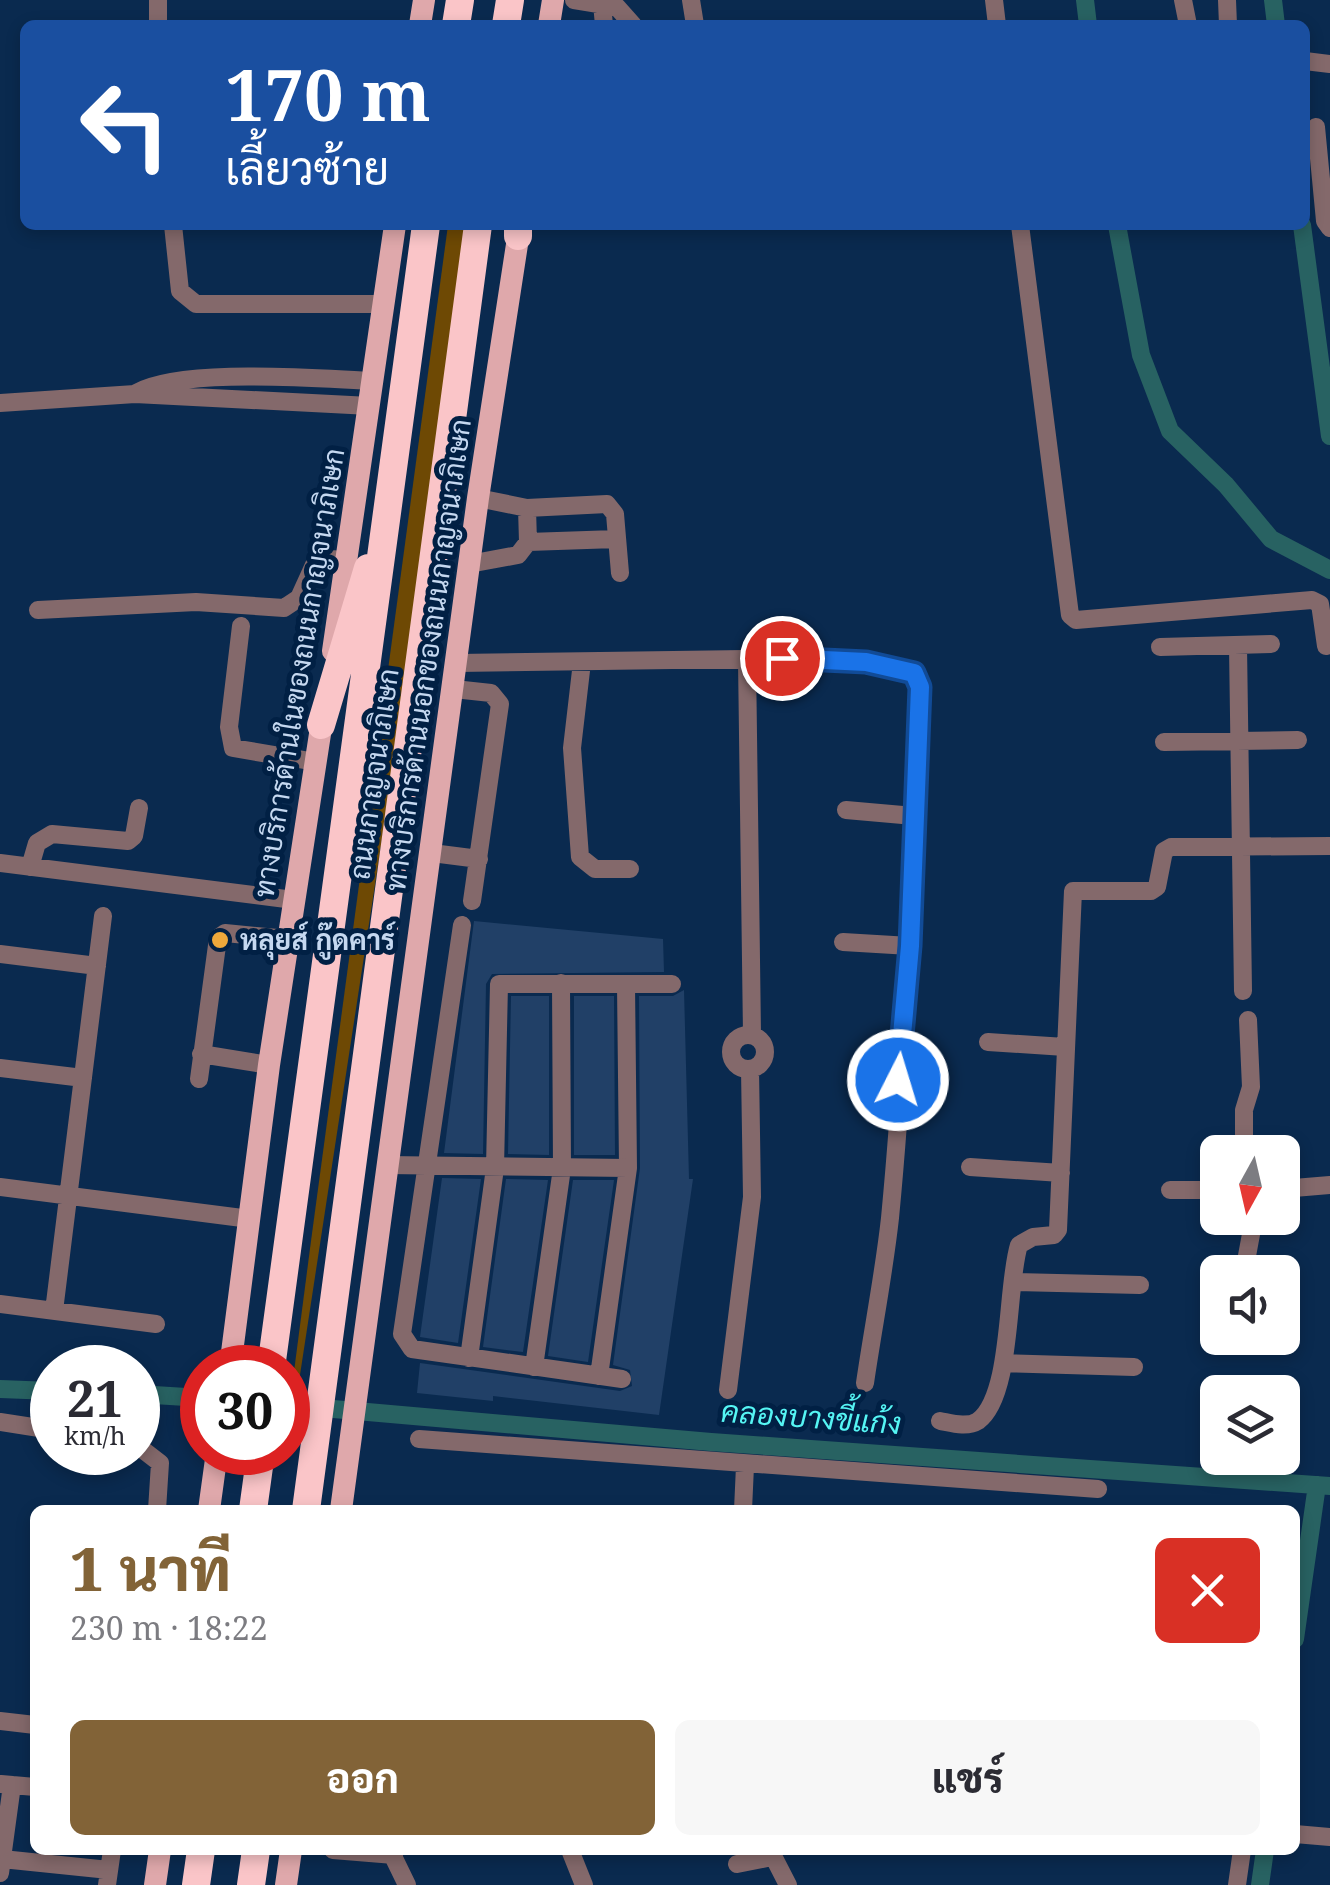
<!DOCTYPE html>
<html lang="th">
<head>
<meta charset="utf-8">
<style>
	:root { --surface:#fff; --page:#f7f7f7; --text:#2b2b33; --muted:#7c7c81; --accent:#826337 }
	body { margin:0; font-family:"Noto Serif",Sarabun,serif; background:var(--page); color:var(--text); height:100vh; display:flex; flex-direction:column; font-size:38px; white-space:nowrap }
	* { box-sizing:border-box; margin:0 }
	p { font-size:32px; color:var(--muted) }
	.icon { flex:none; width:55px; height:55px; fill:none; stroke:currentColor; stroke-width:2; stroke-linecap:round; stroke-linejoin:round }
	.map { position:relative; flex:1; overflow:hidden }
	.details { position:absolute; left:30px; top:1505px; width:1270px; height:350px; display:flex; flex-direction:column; background:var(--surface); border-radius:15px; box-shadow:0 5px 15px #0003 }
	.details>* { flex:none }
	.banner { position:absolute; left:20px; top:20px; width:1290px; height:210px; border-radius:15px; box-shadow:0 5px 15px #0003; background:#1a4fa0; color:#fff; overflow:hidden }
	.needle { width:65px; rotate:188deg }
	.fabs { position:absolute; left:1200px; top:1135px; display:grid; gap:20px }
	.fabs a { display:grid; place-items:center; width:100px; height:100px; border-radius:15px; background:var(--surface); box-shadow:0 5px 15px #0003; font-size:50px }
	.speed { position:absolute; left:30px; top:1345px; display:flex; gap:20px; font-size:50px; font-weight:700; text-align:center }
	.speed>* { display:grid; place-content:center; width:130px; height:130px; border-radius:50%; background:var(--surface); box-shadow:0 5px 15px #0003; line-height:1 }
	.speed small { font-size:25px; font-weight:400 }
	.speed .limit { border:15px solid #d22; background:#fff; color:#111 }
	.pin { position:absolute; display:grid; place-items:center; width:85px; height:85px; color:#fff; margin:-42px; border:5px solid #fff; border-radius:50%; box-shadow:0 2px 10px #0007 }
	.me { position:absolute; width:110px; margin:-55px; rotate:5deg; stroke-linejoin:round; filter:drop-shadow(0 0 8px #0008) }
	.turn { display:flex; align-items:center; gap:35px; height:210px; padding:0 40px; font-size:45px }
	.turn .icon { width:130px; height:130px; stroke-width:2.5 }
	.turn b { display:block; font-size:70px; line-height:85px }
	.round { display:grid; place-items:center; flex:none; width:105px; height:105px; border-radius:15px; background:var(--page) }
	.head { display:flex; align-items:center; justify-content:space-between; height:170px; padding:0 40px }
	h1 { font-size:60px; font-weight:800; line-height:75px; color:var(--accent) }
	.cta { display:flex; gap:20px; margin-top:auto; padding:20px 40px }
	.cta a { flex:1; height:115px; border-radius:15px; background:var(--accent); color:#fff; font-size:40px; font-weight:800; line-height:115px; text-align:center }
	.cta a+a { background:var(--page); color:var(--text) }
	.map>svg:first-child { display:block }
	.green { fill:#6e4904 }
	.lines { fill:none; stroke-linecap:round; stroke-linejoin:round }
	.canal { stroke:#286262; stroke-width:18 }
	.building { fill:#214067 }
	.minor { stroke:#84696b; stroke-width:18 }
	.major { stroke:#dfa8ab; stroke-width:22 }
	.highway { stroke:#fac5c8; stroke-width:28 }
	.route-casing { stroke:#114b97; stroke-width:25 }
	.route { stroke:#1a73e8; stroke-width:18 }
	.poi-dot { fill:#eda83b; stroke:#012044; stroke-width:4 }
	.labels { text-anchor:middle; stroke-width:10; stroke-linejoin:round; paint-order:stroke }
	.street-label { font-size:28px; fill:#c5d8f0; stroke:#012044 }
	.poi-label { font-size:28px; font-weight:bold; fill:#c5d8f0; stroke:#012044; text-anchor:start }
	.water-label { font-size:30px; font-style:italic; fill:#55f5f4; stroke:#012044 }
</style>
</head>
<body>
<div class="map">
<svg width="1330" height="1885" viewBox="0 0 1330 1885">
	<rect width="100%" height="100%" fill="#0a2a4f"/>
	<path class="green" d="M 448,225 L 467,225 L 387,806 L 298,1388 L 292,1387 L 311,1241 Z"/>
	<g class="lines">
		<path class="canal" d="M 1085,0 L 1088,25
			M 1273,0 L 1276,25
			M 1117,225 L 1141,355 L 1170,431 L 1226,485 L 1271,539 L 1330,570
			M 1302,225 L 1330,436
			M 0,1389 L 52,1391
			M 138,1394 L 202,1398
			M 288,1405 L 711,1442 L 1330,1486
			M 1295,1639 L 1317,1485
			M 1260,1885 L 1265,1850"/>
	</g>
	<path class="building" d="M 474,921 L 663,939 L 664,972 L 492,974 L 486,984 L 483,1154 L 444,1153 Z
		M 684,990 L 689,1179 L 693,1179 L 659,1415 L 493,1396 L 493,1401 L 417,1393 L 420,1363 L 620,1391 L 632,1386 L 630,1370 L 613,1365 L 640,1168 L 639,996 L 673,996 Z
		M 511,996 L 549,996 L 549,1155 L 508,1154 Z
		M 574,996 L 614,996 L 615,1155 L 574,1155 Z
		M 442,1178 L 481,1179 L 458,1343 L 420,1337 Z
		M 506,1179 L 548,1180 L 523,1352 L 483,1347 Z
		M 573,1180 L 614,1180 L 588,1362 L 548,1356 Z"/>
	<g class="lines">
		<path class="minor" d="M 158,0 L 158,25
			M 574,0 L 617,7 L 633,25
			M 691,0 L 695,25
			M 994,0 L 997,25
			M 1183,0 L 1188,25
			M 1227,0 L 1228,25
			M 602,4 L 604,25
			M 1305,61 L 1330,64
			M 1316,127 L 1325,221 L 1330,228
			M 173,225 L 180,291 L 196,304 L 385,304
			M 1020,225 L 1070,615 L 1076,620 L 1312,600 L 1320,604 L 1326,646 L 1330,645
			M 136,393 C 182,367 318,379 374,381
			M 0,403 L 135,394 L 370,406
			M 527,508 L 607,504 L 615,514 L 620,573
			M 528,542 L 616,539
			M 469,564 L 518,555 L 528,542 L 527,508 L 478,498
			M 38,610 L 196,602 L 284,608 L 299,598 L 314,565 L 329,559 L 347,560
			M 241,626 L 229,727 L 233,748 L 316,762
			M 1238,646 L 1243,991
			M 1160,647 L 1271,644
			M 747,659 L 752,1035
			M 582,662 L 572,748 L 580,857 L 595,869 L 630,869
			M 457,663 L 818,658 L 894,666 L 914,673 L 919,687 C 912,864 907,1041 890,1218 C 884,1273 873,1328 865,1383
			M 454,689 L 491,693 L 500,704 L 472,901
			M 1164,742 L 1298,740
			M 846,810 L 914,816
			M 432,853 L 479,859
			M 0,863 L 294,900
			M 30,867 L 37,843 L 52,834 L 128,841 L 134,836 L 139,808
			M 462,925 L 402,1334 L 412,1349 L 622,1379
			M 843,942 L 910,946
			M 0,954 L 97,966
			M731 1052a17 17 0 1 1 34 0a17 17 0 1 1-34 0Z
			M 988,1042 L 1065,1047
			M 201,1054 L 269,1065
			M 0,1068 L 83,1078
			M 199,1079 L 218,938 L 225,933 L 288,939
			M 1244,1152 L 1244,1110 L 1251,1087 L 1248,1020
			M 386,1165 L 628,1168
			M 970,1167 L 1061,1173
			M 0,1187 L 250,1219
			M 1282,1189 L 1330,1185
			M 1170,1190 L 1218,1190
			M 1244,1272 L 1254,1218
			M 1014,1282 L 1140,1285
			M 0,1304 L 156,1324
			M 54,1311 L 103,916
			M 469,1358 L 495,1168 L 499,984 L 672,984
			M 1003,1363 L 1134,1367
			M 534,1367 L 562,1168 L 561,983
			M 599,1376 L 628,1168 L 626,984
			M 728,1390 L 752,1197 L 750,1069
			M 940,1421 C 951,1423 967,1428 978,1421 C 1013,1395 1006,1285 1019,1245 L 1033,1237 L 1054,1235 L 1058,1230 L 1073,891 L 1151,891 L 1157,887 L 1164,851 L 1171,847 L 1330,846
			M 0,1422 L 52,1430
			M 419,1439 L 1098,1489
			M 138,1446 L 160,1463 L 157,1510
			M 743,1510 L 745,1466
			M 0,1721 L 35,1725
			M 1,1784 L 35,1787
			M 1295,1834 L 1330,1837
			M 333,1850 L 394,1855
			M 390,1850 L 407,1885
			M 570,1850 L 584,1885
			M 770,1850 L 788,1885
			M 2,1859 L 109,1870
			M 737,1864 L 772,1857
			M 0,1873 L 12,1785
			M 107,1885 L 112,1850
			M 1237,1885 L 1242,1850"/>
		<path class="major" d="M 420,25 L 424,0
			M 549,25 L 553,0
			M 333,651 L 395,225
			M 230,1368 L 269,1065 L 324,708
			M 209,1510 L 217,1452
			M 341,1510 L 478,498 L 520,225
			M 155,1885 L 160,1850
			M 286,1885 L 291,1850"/>
		<path class="highway" d="M 456,25 L 460,0
			M 506,25 L 510,0
			M 518,225 L 518,236
			M 321,725 L 368,568
			M 271,1368 L 426,225
			M 253,1510 L 261,1452
			M 306,1510 L 478,225
			M 196,1885 L 201,1850
			M 251,1885 L 256,1850"/>
	</g>
	<g class="lines">
		<g class="route-casing">
			<path id="route" d="M 782,658 L 866,662 L 914,673 L 920,687 L 910,946 L 898,1080"/>
		</g>
		<use href="#route" class="route"/>
	</g>
	<circle class="poi-dot" cx="220" cy="940" r="10"/>
	<g class="labels">
		<g class="street-label">
			<text transform="translate(428 655) rotate(-82)" y="10">ทางบริการด้านนอกของถนนกาญจนาภิเษก</text>
			<text transform="translate(299 673) rotate(-81)" y="10">ทางบริการด้านในของถนนกาญจนาภิเษก</text>
			<text transform="translate(374 774) rotate(-82)" y="10">ถนนกาญจนาภิเษก</text>
		</g>
		<g class="poi-label">
			<text x="240" y="950">หลุยส์ กู๊ดคาร์</text>
		</g>
		<g class="water-label">
			<text transform="translate(811 1418) rotate(4)" y="10">คลองบางขี้แก้ง</text>
		</g>
	</g>
</svg>
<div class="fabs">
<a><svg class="needle" viewBox="-14 -14 28 28"><path d="M0-13l5 13h-10z" fill="#e53935"/><path d="M0 13l5-13h-10z" fill="#7c7c81"/></svg></a>
<a><svg class="icon" aria-label="sound" viewBox="0 0 24 24"><path d="M4 9h4l5-4v14l-5-4H4zM17 9q2 3 0 6"/></svg></a>
<a><svg class="icon" aria-label="layers" viewBox="0 0 24 24"><path d="M12 4l9 5-9 5-9-5zM3 14l9 5 9-5"/></svg></a>
</div>
<div class="speed"><div>21<small>km/h</small></div><div class="limit">30</div></div>
<div class="pin" style="left:782px;top:658px;background:#d93025"><svg class="icon" aria-label="arrive" viewBox="0 0 24 24"><path d="M6 21V4h12l-3 4 3 4H6"/></svg></div>
<svg class="me" style="left:898px;top:1080px" viewBox="-20 -20 40 40"><circle r="17" fill="#1a73e8" stroke="#fff" stroke-width="3"/><path d="M0-11L8 9 0 5-8 9z" fill="#fff"/></svg>
<div class="banner">
<div class="turn"><svg class="icon" aria-label="left" viewBox="0 0 24 24"><path d="M17 20v-9H6M10 6l-5 5 5 5"/></svg><div><b>170 m</b>เลี้ยวซ้าย</div></div>
</div>
<section class="details">
<div class="head"><div><h1>1 นาที</h1><p>230 m · 18:22</p></div><a class="round" style="background:#d93025;color:#fff"><svg class="icon" aria-label="close" viewBox="0 0 24 24"><path d="M6 6l12 12M18 6L6 18"/></svg></a></div>
<div class="cta"><a>ออก</a><a>แชร์</a></div>
</section>
</div>
</body>
</html>
